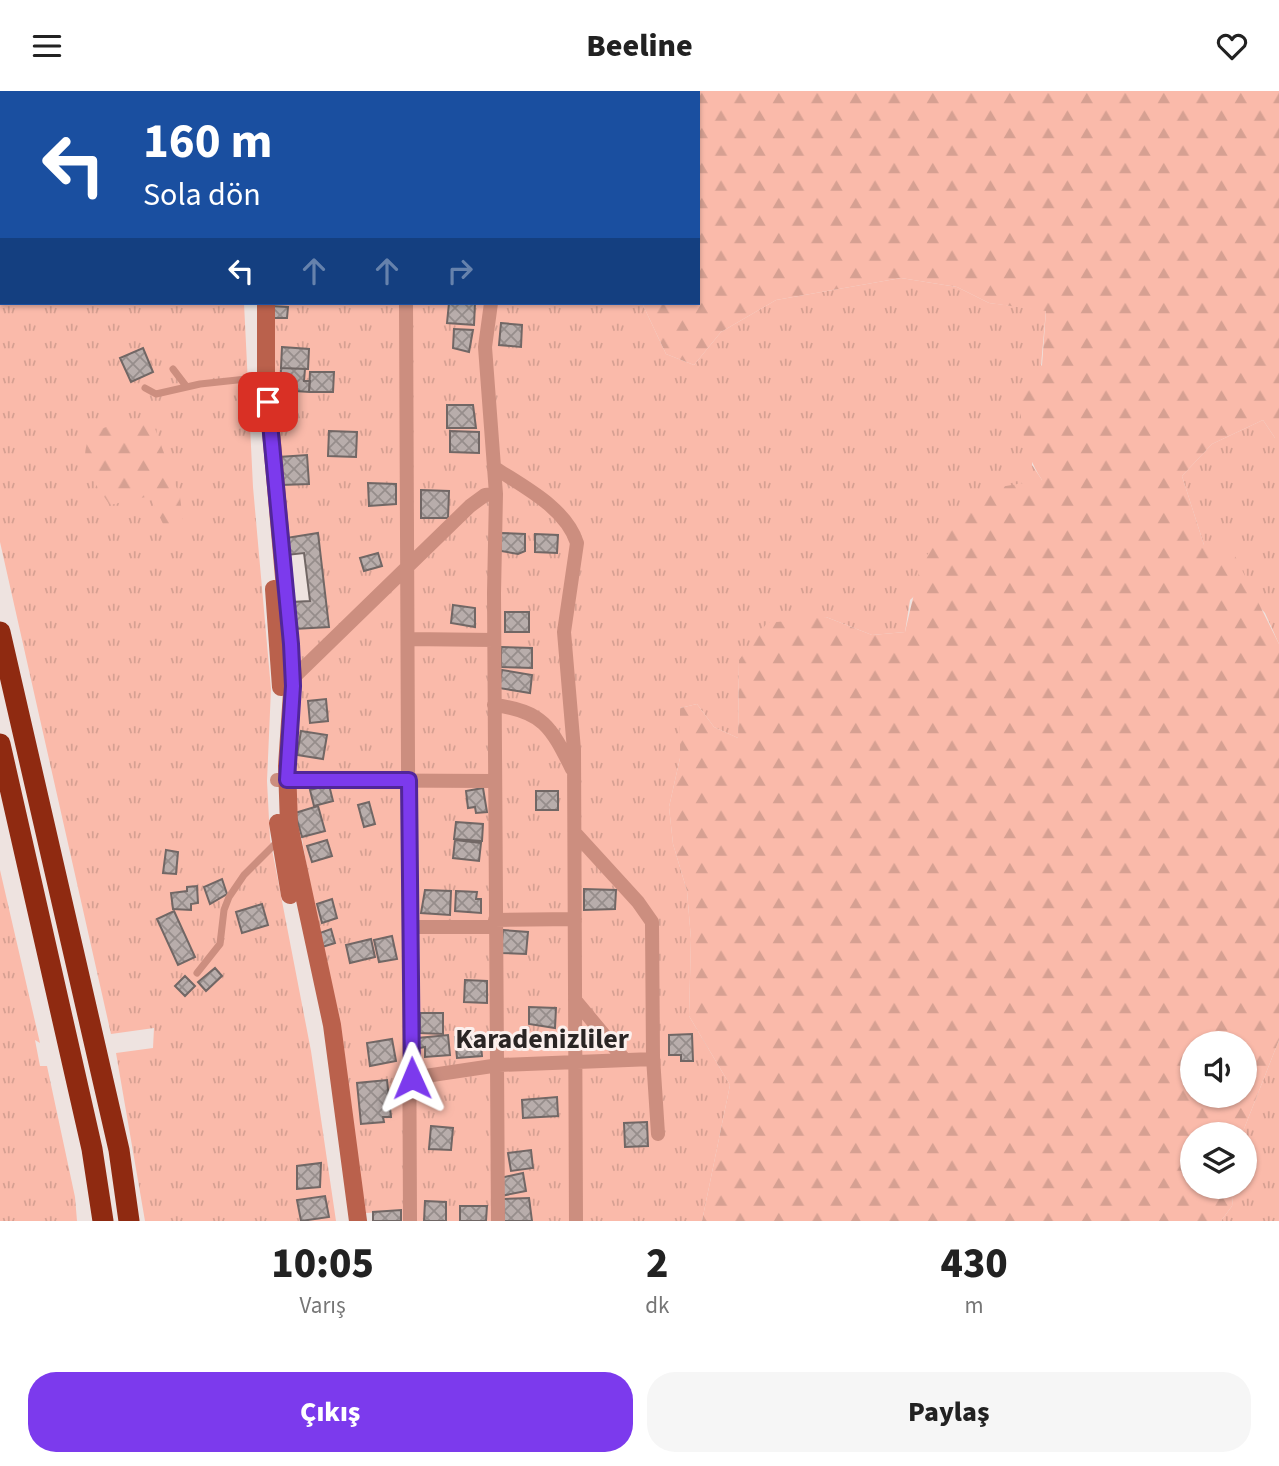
<!DOCTYPE html>
<html lang="tr">
<head>
<meta charset="utf-8">
<style>
	:root { --surface:#fff; --page:#f6f6f6; --text:#222; --muted:#767676; --accent:#7c3aed }
	body { margin:0; font-family:"Source Sans 3",sans-serif; background:var(--page); color:var(--text); height:100vh; display:flex; flex-direction:column; font-size:26px; white-space:nowrap }
	* { box-sizing:border-box; margin:0 }
	p { font-size:23px; color:var(--muted) }
	.icon { flex:none; width:38px; height:38px; fill:none; stroke:currentColor; stroke-width:2; stroke-linecap:round; stroke-linejoin:round }
	.map { position:relative; height:1130px; overflow:hidden }
	.drawer { display:flex; flex-direction:column; background:var(--surface); flex:1 }
	.drawer>* { flex:none }
	.guide { position:absolute; left:0px; top:0px; width:700px; height:214px; box-shadow:0 2px 5px #0004; background:#1a4fa0; color:#fff; overflow:hidden }
	.controls { position:absolute; left:1180px; top:940px; display:grid; gap:14px }
	.controls a { display:grid; place-items:center; width:77px; height:77px; border-radius:50%; background:var(--surface); box-shadow:0 2px 5px #0004; font-size:35px }
	.pin { position:absolute; display:grid; place-items:center; width:60px; height:60px; color:#fff; margin:-30px; border-radius:14px; box-shadow:0 4px 10px #0006 }
	.me { position:absolute; width:77px; margin:-38px; rotate:359deg; stroke-linejoin:round; filter:drop-shadow(0 0 5px #0008) }
	.turn { display:flex; align-items:center; gap:24px; height:147px; padding:0 28px; font-size:32px }
	.turn .icon { width:91px; height:91px; stroke-width:2.5 }
	.turn b { display:block; font-size:49px; line-height:60px }
	.lanes { display:flex; align-items:center; height:66px; padding:0 28px; background:#0003; justify-content:center; gap:35px; direction:ltr }
	.lanes .off { opacity:.35 }
	.eta { display:flex; justify-content:space-evenly; align-items:center; height:119px; text-align:center }
	.eta b { font-size:42px; font-weight:800; line-height:49px }
	.cta { display:flex; gap:14px; margin-top:auto; padding:14px 28px }
	.cta a { flex:1; height:80px; border-radius:28px; background:var(--accent); color:#fff; font-size:28px; font-weight:800; line-height:80px; text-align:center }
	.cta a+a { background:var(--page); color:var(--text) }
	header { display:flex; justify-content:space-between; align-items:center; height:91px; padding:0 28px; background:var(--surface); font-size:32px; font-weight:800 }
	.map>svg:first-child { display:block }
	.grass { fill:url(#grass-tufts) }
	.forest { fill:url(#forest-firs); fill-rule:evenodd }
	.building { fill:url(#building-cross-hatch); stroke:#716765; stroke-width:2 }
	.lines { fill:none; stroke-linecap:round; stroke-linejoin:round }
	.service { stroke:#cc8e7f; stroke-width:7 }
	.minor { stroke:#cc8e7f; stroke-width:14 }
	.secondary { stroke:#ba614c; stroke-width:18 }
	.motorway { stroke:#8f2a11; stroke-width:21 }
	.route-casing { stroke:#51269a; stroke-width:18 }
	.route { stroke:#7c3aed; stroke-width:12 }
	.labels { text-anchor:middle; stroke-width:6; stroke-linejoin:round; paint-order:stroke }
	.district-label { font-size:28px; font-weight:bold; fill:#2a2524; stroke:#fcf0ed }
</style>
</head>
<body>
<header><svg class="icon" aria-label="menu" viewBox="0 0 24 24"><path d="M4 6h16M4 12h16M4 18h16"/></svg>Beeline<svg class="icon" aria-label="heart" viewBox="0 0 24 24"><path d="M12 20l-8-8c-3-5 5-10 8-4 3-6 11-1 8 4z"/></svg></header>
<div class="map">
<svg width="1279" height="1130" viewBox="0 0 1279 1130">
	<defs>
		<pattern id="grass-tufts" width="24" height="20" patternUnits="userSpaceOnUse" patternTransform="scale(1.75)"><rect width="24" height="20" fill="#fabaaa"/><path d="M3 7l-1-3M5 7V3M7 7l1-3M15 17l-1-3M17 17v-4M19 17l1-3" fill="none" stroke="#d6a092"/></pattern>
		<pattern id="forest-firs" width="22" height="20" patternUnits="userSpaceOnUse" patternTransform="scale(1.75)"><rect width="22" height="20" fill="#fabaaa"/><path d="M5 1l3.5 6h-7zM16 11l3.5 6h-7z" fill="#d6a092"/></pattern>
		<pattern id="building-cross-hatch" width="8" height="8" patternUnits="userSpaceOnUse" patternTransform="scale(1.75)"><rect width="8" height="8" fill="#b8adab"/><path d="M0 0l8 8M0 8l8-8" fill="none" stroke="#968d8b"/></pattern>
	</defs>
	<rect width="100%" height="100%" fill="#eee3e0"/>
	<path class="grass" d="M 0,0 L 255,0 L 2,2 L 2,212 L 244,212 L 253,396 L 271,598 L 267,690 L 270,748 L 311,960 L 336,1130 L 145,1130 L 116,962 L 153,957 L 154,937 L 111,943 L 0,451 Z
		M 283,0 L 626,0 L 283,2 Z
		M 901,187 L 957,196 L 989,212 L 1046,219 L 1032,374 L 1042,389 L 910,509 L 905,541 L 872,544 L 826,526 L 739,569 L 738,647 L 714,636 L 697,613 L 680,617 L 680,667 L 669,716 L 673,753 L 687,800 L 691,848 L 689,925 L 730,994 L 702,1130 L 401,1130 L 401,1120 L 366,1122 L 294,701 L 294,538 L 329,535 L 318,443 L 286,447 L 276,330 L 272,212 L 642,212 L 666,263 L 694,274 L 721,241 L 776,209 Z
		M 1263,329 L 1275,347 L 1279,347 L 1279,553 L 1265,522 L 1204,454 L 1182,385 L 1212,353 Z
		M 0,779 L 40,952 L 35,949 L 40,975 L 47,975 L 75,1106 L 77,1130 L 0,1130 Z
		M 1279,949 L 1279,1130 L 1221,1130 L 1232,1115 L 1234,1096 L 1244,1096 L 1242,1043 Z"/>
	<path class="forest" d="M 626,0 L 1279,0 L 1279,347 L 1275,347 L 1263,329 L 1212,353 L 1182,385 L 1204,454 L 1231,457 L 1279,553 L 1279,949 L 1242,1043 L 1192,1043 L 1192,1096 L 1234,1096 L 1232,1115 L 1221,1130 L 702,1130 L 730,994 L 689,925 L 691,848 L 687,800 L 673,753 L 669,716 L 680,667 L 680,617 L 697,613 L 714,636 L 738,647 L 739,569 L 767,532 L 826,526 L 872,544 L 905,541 L 921,473 L 970,401 L 1042,389 C 1022,358 1020,330 1020,294 L 1042,274 L 1046,220 L 989,212 L 957,196 L 901,187 L 776,209 L 721,241 L 694,274 L 666,263 L 642,212 L 698,212 L 698,2 ZM 1244,952 L 1244,1004 L 1192,1004 L 1192,952 Z
		M 149,321 L 180,406 L 184,437 L 170,448 L 150,405 L 110,414 C 93,388 75,372 92,341 L 112,334 L 126,335 Z"/>
	<path class="building" d="M 449,212 L 475,212 L 474,234 L 447,232 Z
		M 271,215 L 288,216 L 287,227 L 271,227 Z
		M 501,232 L 522,234 L 521,256 L 499,254 Z
		M 454,238 L 473,239 L 469,261 L 453,257 Z
		M 282,256 L 309,258 L 308,278 L 281,277 Z
		M 143,257 L 153,281 L 131,291 L 120,267 Z
		M 281,277 L 305,278 L 304,290 L 310,290 L 309,301 L 280,299 Z
		M 310,281 L 334,281 L 333,301 L 309,301 Z
		M 447,314 L 473,314 L 476,337 L 447,337 Z
		M 329,340 L 357,341 L 356,366 L 328,365 Z
		M 450,340 L 479,341 L 479,362 L 450,361 Z
		M 307,364 L 309,393 L 281,394 L 279,366 Z
		M 368,392 L 396,393 L 396,413 L 369,415 Z
		M 421,399 L 449,400 L 448,427 L 421,427 Z
		M 318,442 L 329,536 L 294,538 L 292,511 L 310,510 L 304,462 L 287,464 L 286,447 Z
		M 501,442 L 525,443 L 525,460 L 518,463 L 501,460 Z
		M 535,443 L 558,444 L 557,462 L 535,461 Z
		M 378,462 L 382,475 L 364,480 L 360,467 Z
		M 453,514 L 475,517 L 475,536 L 451,532 Z
		M 505,521 L 529,521 L 529,541 L 505,541 Z
		M 501,556 L 532,557 L 532,577 L 501,576 Z
		M 502,579 L 532,584 L 530,602 L 499,597 Z
		M 326,608 L 328,630 L 310,632 L 308,610 Z
		M 301,640 L 327,644 L 323,668 L 297,664 Z
		M 329,694 L 333,710 L 314,715 L 310,699 Z
		M 483,697 L 487,721 L 476,722 L 475,716 L 468,717 L 466,700 Z
		M 536,700 L 558,700 L 558,719 L 536,719 Z
		M 369,711 L 375,733 L 364,736 L 358,714 Z
		M 318,715 L 325,740 L 302,746 L 295,722 Z
		M 456,731 L 483,733 L 482,750 L 454,748 Z
		M 327,749 L 332,765 L 312,771 L 307,755 Z
		M 455,749 L 481,752 L 479,770 L 453,767 Z
		M 166,759 L 178,761 L 176,783 L 163,782 Z
		M 222,788 L 227,803 L 210,813 L 204,796 Z
		M 197,795 L 198,812 L 191,813 L 191,819 L 173,818 L 171,802 L 187,800 L 187,796 Z
		M 584,798 L 616,799 L 615,818 L 584,819 Z
		M 425,799 L 451,800 L 450,824 L 421,822 Z
		M 456,800 L 477,801 L 476,808 L 481,808 L 481,822 L 455,820 Z
		M 332,808 L 337,827 L 322,832 L 317,813 Z
		M 262,813 L 268,834 L 242,842 L 236,821 Z
		M 174,820 L 195,866 L 178,874 L 157,828 Z
		M 331,838 L 335,852 L 322,856 L 317,843 Z
		M 503,839 L 528,841 L 526,863 L 501,862 Z
		M 392,845 L 397,868 L 379,871 L 374,849 Z
		M 371,848 L 375,866 L 350,872 L 346,854 Z
		M 215,877 L 222,885 L 206,900 L 198,891 Z
		M 185,885 L 195,895 L 185,905 L 175,895 Z
		M 465,889 L 487,890 L 487,912 L 464,911 Z
		M 529,916 L 556,917 L 555,937 L 529,933 Z
		M 420,922 L 443,922 L 443,943 L 420,942 Z
		M 692,943 L 693,970 L 681,970 L 681,964 L 669,964 L 669,944 Z
		M 448,944 L 450,964 L 425,966 L 425,956 L 419,957 L 418,947 Z
		M 480,944 L 482,965 L 457,967 L 455,946 Z
		M 392,948 L 396,970 L 370,975 L 367,952 Z
		M 387,989 L 391,1026 L 383,1026 L 384,1031 L 361,1033 L 357,992 Z
		M 557,1006 L 558,1025 L 523,1027 L 522,1009 Z
		M 647,1031 L 648,1055 L 625,1056 L 624,1032 Z
		M 431,1035 L 453,1037 L 451,1059 L 429,1058 Z
		M 531,1059 L 533,1077 L 511,1080 L 508,1062 Z
		M 321,1072 L 320,1096 L 297,1098 L 297,1075 Z
		M 523,1082 L 526,1100 L 501,1105 L 500,1087 Z
		M 325,1105 L 329,1126 L 301,1130 L 297,1109 Z
		M 529,1107 L 532,1130 L 504,1130 L 503,1108 Z
		M 425,1110 L 446,1111 L 446,1130 L 424,1130 Z
		M 460,1115 L 487,1115 L 486,1130 L 460,1130 Z
		M 401,1119 L 401,1130 L 373,1130 L 373,1121 Z"/>
	<g class="lines">
		<path class="service" d="M 288,2 L 290,0
			M 173,278 L 186,295
			M 145,297 L 156,303 L 200,293 L 256,287
			M 197,882 L 220,853 L 224,819 L 229,806 L 244,784 L 278,750"/>
		<path class="minor" d="M 406,0 L 406,2
			M 495,2 L 495,0
			M 537,2 L 538,0
			M 406,212 L 410,1130
			M 491,212 L 485,256 L 496,403 L 494,502 L 498,1130
			M 495,377 C 524,396 566,417 577,452 L 564,541 L 574,659 L 576,1130
			M 408,548 L 494,549
			M 288,592 L 470,415 L 485,404 L 496,403
			M 494,614 C 543,620 551,636 572,678
			M 277,689 L 494,690
			M 575,742 L 638,811 L 652,831 L 653,966 L 658,1043
			M 495,829 L 575,828
			M 411,836 L 495,836
			M 575,909 L 624,968
			M 412,987 L 499,974 L 653,968"/>
		<path class="secondary" d="M 266,2 L 267,0
			M 266,212 L 266,284 L 293,587 L 287,675 L 289,734 L 332,934 L 358,1130
			M 274,498 L 281,596
			M 278,732 L 290,804"/>
		<path class="motorway" d="M 0,541 L 119,1059 L 129,1130
			M 0,653 L 92,1058 L 103,1130"/>
	</g>
	<g class="lines">
		<g class="route-casing">
			<path id="route" d="M 268,311 L 291,553 L 293,595 L 287,689 L 409,689 L 412,987"/>
		</g>
		<use href="#route" class="route"/>
	</g>
	<g class="labels">
		<g class="district-label">
			<text x="542" y="957">Karadenizliler</text>
		</g>
	</g>
</svg>
<div class="controls">
<a><svg class="icon" aria-label="sound" viewBox="0 0 24 24"><path d="M4 9h4l5-4v14l-5-4H4zM17 9q2 3 0 6"/></svg></a>
<a><svg class="icon" aria-label="layers" viewBox="0 0 24 24"><path d="M12 4l9 5-9 5-9-5zM3 14l9 5 9-5"/></svg></a>
</div>
<div class="pin" style="left:268px;top:311px;background:#d93025"><svg class="icon" aria-label="arrive" viewBox="0 0 24 24"><path d="M6 21V4h12l-3 4 3 4H6"/></svg></div>
<svg class="me" style="left:412px;top:987px" viewBox="-20 -20 40 40"><path d="M0-17L14 15 0 8-14 15z" fill="#7c3aed" stroke="#fff" stroke-width="4"/></svg>
<div class="guide">
<div class="turn"><svg class="icon" aria-label="left" viewBox="0 0 24 24"><path d="M17 20v-9H6M10 6l-5 5 5 5"/></svg><div><b>160 m</b>Sola dön</div></div>
<div class="lanes"><svg class="icon" aria-label="left" viewBox="0 0 24 24"><path d="M17 20v-9H6M10 6l-5 5 5 5"/></svg><svg class="icon off" aria-label="ahead" viewBox="0 0 24 24"><path d="M12 20V5M6 11l6-6 6 6"/></svg><svg class="icon off" aria-label="ahead" viewBox="0 0 24 24"><path d="M12 20V5M6 11l6-6 6 6"/></svg><svg class="icon off" aria-label="right" viewBox="0 0 24 24"><path d="M7 20v-9h11M14 6l5 5-5 5"/></svg></div>
</div>
</div>
<section class="drawer">
<div class="eta">
<div><b>10:05</b><p>Varış</p></div>
<div><b>2</b><p>dk</p></div>
<div><b>430</b><p>m</p></div>
</div>
<div class="cta"><a>Çıkış</a><a>Paylaş</a></div>
</section>
</body>
</html>
